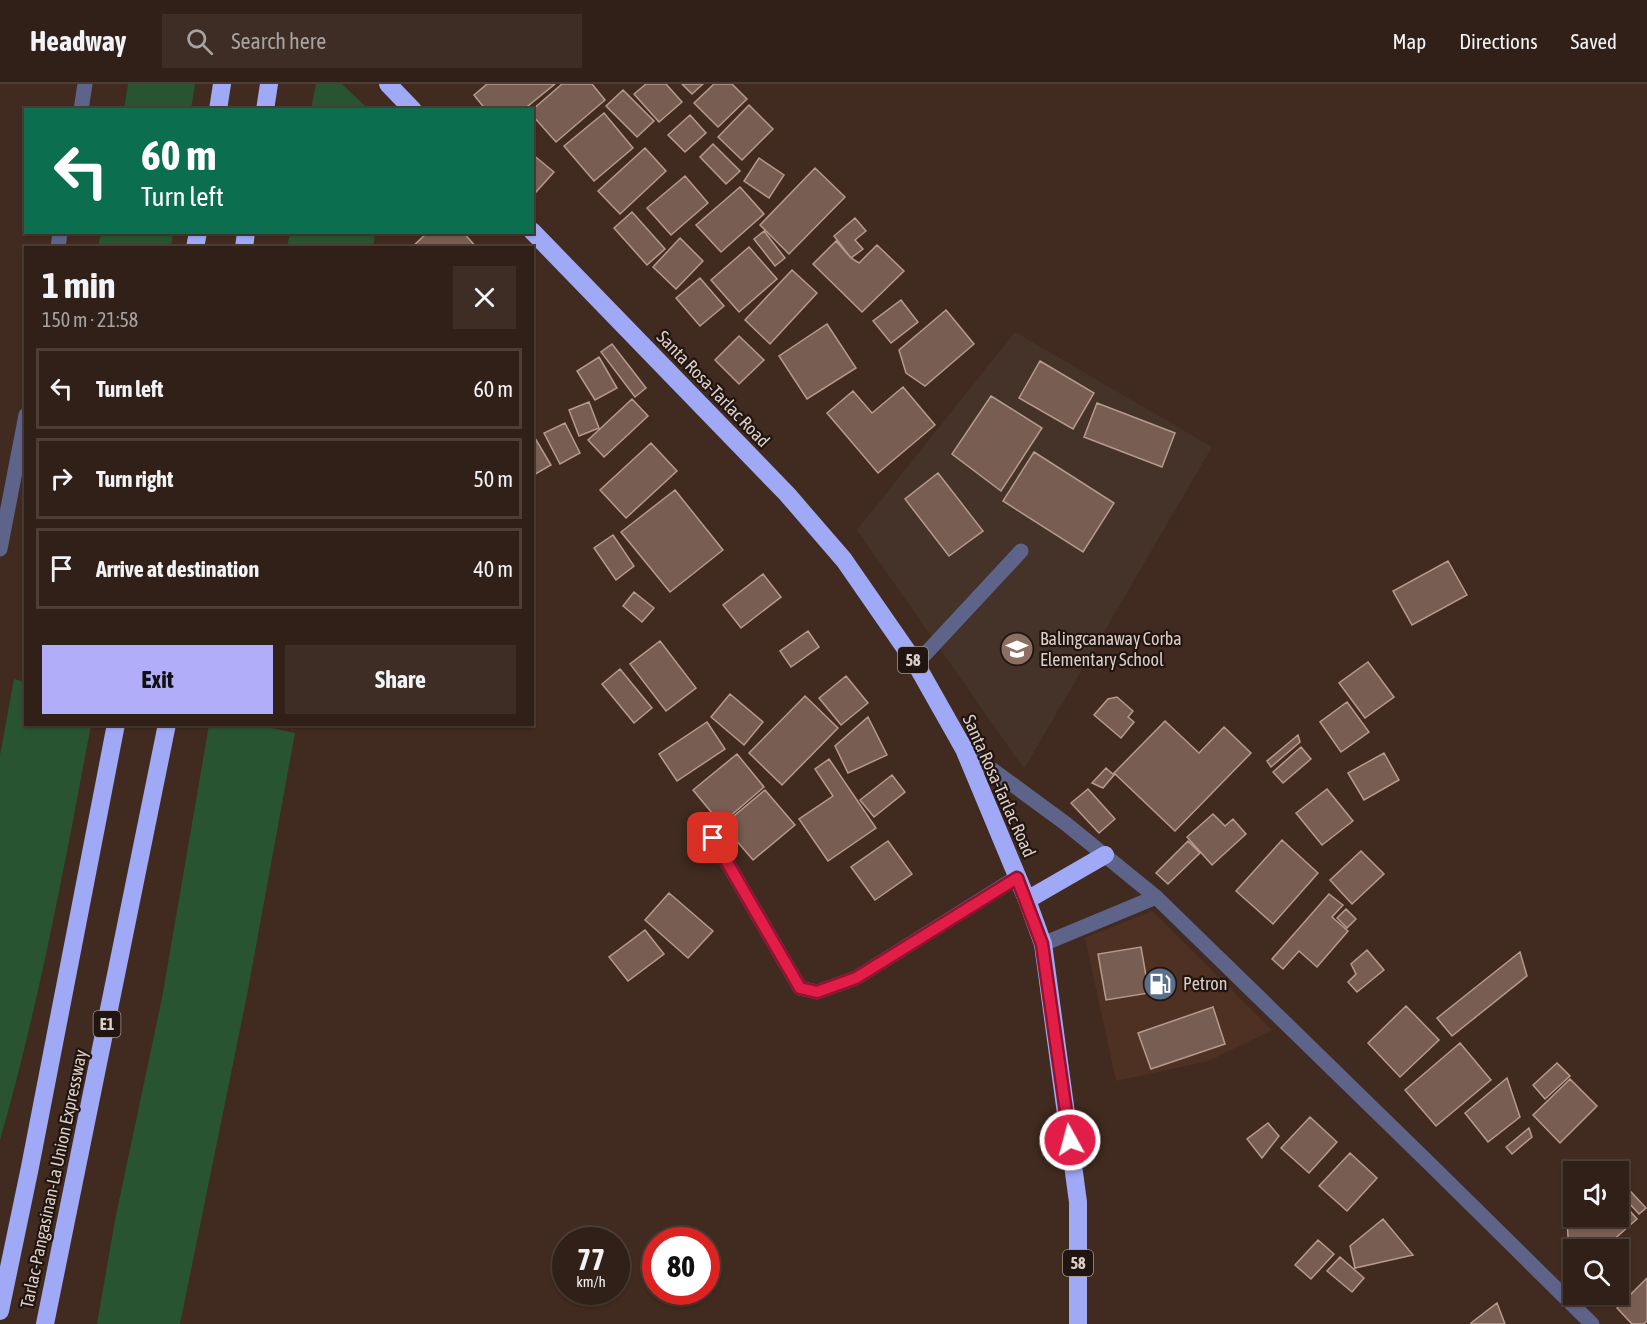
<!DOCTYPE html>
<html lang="en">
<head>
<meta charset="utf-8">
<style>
	:root { --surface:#312017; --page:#3d2d24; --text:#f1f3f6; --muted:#a8a3a1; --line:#4c3e36; --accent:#b2adf9 }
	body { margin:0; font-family:"Asap Condensed",sans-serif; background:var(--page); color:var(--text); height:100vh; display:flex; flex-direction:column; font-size:22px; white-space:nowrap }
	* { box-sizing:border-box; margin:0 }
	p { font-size:20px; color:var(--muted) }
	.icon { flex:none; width:33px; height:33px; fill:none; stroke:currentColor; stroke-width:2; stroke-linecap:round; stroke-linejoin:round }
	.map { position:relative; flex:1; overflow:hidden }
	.panel { position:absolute; left:24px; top:162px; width:510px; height:480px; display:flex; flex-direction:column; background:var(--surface); border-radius:0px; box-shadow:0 2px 4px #0004,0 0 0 2px var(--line) }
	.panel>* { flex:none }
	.banner { position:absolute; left:24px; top:24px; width:510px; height:126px; border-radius:0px; box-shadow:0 2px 4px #0004,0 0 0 2px var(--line); background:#0b6e4f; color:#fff; overflow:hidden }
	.buttons { position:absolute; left:1563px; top:1077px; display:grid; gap:12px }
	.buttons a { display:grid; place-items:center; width:66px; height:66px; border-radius:0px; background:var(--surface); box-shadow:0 2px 4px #0004,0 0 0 2px var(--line); font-size:30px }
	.speed { position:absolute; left:552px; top:1143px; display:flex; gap:12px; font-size:30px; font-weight:700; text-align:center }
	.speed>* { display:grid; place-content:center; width:78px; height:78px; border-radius:50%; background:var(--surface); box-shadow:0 2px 4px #0004,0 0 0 2px var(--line); line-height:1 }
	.speed small { font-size:15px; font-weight:400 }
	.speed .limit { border:9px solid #d22; background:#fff; color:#111 }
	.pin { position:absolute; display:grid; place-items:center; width:51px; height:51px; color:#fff; margin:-26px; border-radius:12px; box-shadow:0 3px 9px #0006 }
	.me { position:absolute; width:66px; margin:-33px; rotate:353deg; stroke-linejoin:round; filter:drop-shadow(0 0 4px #0008) }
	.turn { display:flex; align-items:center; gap:21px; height:126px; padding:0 18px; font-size:27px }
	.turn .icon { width:78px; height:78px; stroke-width:2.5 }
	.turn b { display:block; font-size:42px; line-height:51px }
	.round { display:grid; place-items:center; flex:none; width:63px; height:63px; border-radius:0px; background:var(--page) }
	.headline { display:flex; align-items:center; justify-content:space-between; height:102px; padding:0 18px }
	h1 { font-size:36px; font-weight:700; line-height:45px }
	.primary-button { display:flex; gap:12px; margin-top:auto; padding:12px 18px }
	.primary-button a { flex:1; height:69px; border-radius:0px; background:var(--accent); color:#111; font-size:24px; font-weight:700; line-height:69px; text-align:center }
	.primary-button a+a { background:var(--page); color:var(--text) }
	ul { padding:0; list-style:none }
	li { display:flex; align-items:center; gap:18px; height:81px; margin:0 12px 9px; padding:0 6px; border:3px solid var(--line); border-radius:0px }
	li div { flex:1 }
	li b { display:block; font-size:22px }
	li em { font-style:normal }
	header { display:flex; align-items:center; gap:36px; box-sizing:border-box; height:84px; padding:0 30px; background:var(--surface); border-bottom:2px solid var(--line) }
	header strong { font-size:28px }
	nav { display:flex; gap:33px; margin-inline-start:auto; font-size:21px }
	.search { width:420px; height:54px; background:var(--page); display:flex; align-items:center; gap:15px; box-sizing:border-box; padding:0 21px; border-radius:0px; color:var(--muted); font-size:22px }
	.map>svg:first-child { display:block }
	.built { fill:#4f3124 }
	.education { fill:#45332a }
	.green { fill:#295432 }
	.building { fill:#785e52; stroke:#b79a8d; stroke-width:1.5 }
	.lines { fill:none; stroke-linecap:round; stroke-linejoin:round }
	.minor { stroke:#5e638a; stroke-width:15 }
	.highway { stroke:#a0a9f6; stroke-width:18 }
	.route-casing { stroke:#92132f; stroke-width:15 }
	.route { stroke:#e11d48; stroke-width:10 }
	.labels { text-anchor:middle; stroke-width:4.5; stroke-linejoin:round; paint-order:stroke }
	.shield { fill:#201510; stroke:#a49690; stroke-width:1.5 }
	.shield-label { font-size:16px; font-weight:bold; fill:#ddcec7 }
	.street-label { font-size:18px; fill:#ddcec7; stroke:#201510 }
	.poi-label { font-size:18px; fill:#ddcec7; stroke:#201510; text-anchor:start }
</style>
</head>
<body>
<header>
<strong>Headway</strong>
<div class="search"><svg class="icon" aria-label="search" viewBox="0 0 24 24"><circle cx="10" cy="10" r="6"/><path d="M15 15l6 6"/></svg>Search here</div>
<nav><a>Map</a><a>Directions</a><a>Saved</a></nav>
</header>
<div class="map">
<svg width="1647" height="1240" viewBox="0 0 1647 1240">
	<rect width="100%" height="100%" fill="#412a1f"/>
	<path class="built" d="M 1152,827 L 1272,946 L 1209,977 L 1116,997 L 1085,854 Z"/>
	<path class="education" d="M 1015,248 L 1212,363 L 1024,685 L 857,446 Z"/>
	<path class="green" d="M 128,0 L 195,0 L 191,25 L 124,25 Z
		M 316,0 L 342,0 L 368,25 L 311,25 Z
		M 101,149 L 101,148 L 173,149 L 171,163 L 98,163 Z
		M 290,149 L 290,148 L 375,149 L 373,163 L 287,163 Z
		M 14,595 L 25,598 L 26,640 L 91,641 C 65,780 39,920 0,1056 L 0,671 Z
		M 209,641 L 257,641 L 295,649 L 247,911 L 180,1240 L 97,1240 L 115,1136 L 162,914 Z"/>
	<path class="building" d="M 487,0 L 555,0 L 523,26 L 486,26 L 474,11 Z
		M 562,0 L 592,0 L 605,16 L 556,58 L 532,31 L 532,26 Z
		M 646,0 L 666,0 L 682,18 L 659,38 L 634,10 Z
		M 682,0 L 703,0 L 692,10 Z
		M 714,0 L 732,0 L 747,15 L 718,43 L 694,19 Z
		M 623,6 L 654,37 L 637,53 L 606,22 Z
		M 749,21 L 773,45 L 742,76 L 718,53 Z
		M 604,29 L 633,64 L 594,97 L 564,62 Z
		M 690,31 L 706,49 L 685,68 L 668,51 Z
		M 713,60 L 740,87 L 726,100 L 700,73 Z
		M 645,64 L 666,87 L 620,130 L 598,107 Z
		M 532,70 L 554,88 L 536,108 L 532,105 Z
		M 759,74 L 784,91 L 769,114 L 744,97 Z
		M 815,84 L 845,113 L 789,170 L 760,141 Z
		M 685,92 L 708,119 L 671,151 L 647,124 Z
		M 740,103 L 764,130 L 721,168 L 696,141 Z
		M 632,128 L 665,165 L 647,181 L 614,144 Z
		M 855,134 L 866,147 L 855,156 L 863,165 L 851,174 L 834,152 Z
		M 764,147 L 785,174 L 775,182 L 754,155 Z
		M 428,148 L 463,148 L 477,164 L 411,164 Z
		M 680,154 L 703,177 L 676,205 L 653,183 Z
		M 836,157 L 851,174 L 859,179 L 877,161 L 904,187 L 862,228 L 813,180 Z
		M 749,163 L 777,195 L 739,228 L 711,196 Z
		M 792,186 L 817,209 L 770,260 L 745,236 Z
		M 700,194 L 724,222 L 700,242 L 676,214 Z
		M 901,216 L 918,238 L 891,259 L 873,237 Z
		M 946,226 L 974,260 L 925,302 L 906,289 L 899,266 Z
		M 827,240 L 856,284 L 807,315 L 779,272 Z
		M 739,252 L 764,276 L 739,300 L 715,276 Z
		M 612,260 L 646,304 L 635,313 L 601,268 Z
		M 599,273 L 617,304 L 595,316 L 577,287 Z
		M 1040,277 L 1094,309 L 1073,345 L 1019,314 Z
		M 903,303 L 935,341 L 878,389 L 827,329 L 853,307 L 872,329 Z
		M 991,312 L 1042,344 L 1001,407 L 952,370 Z
		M 632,315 L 648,332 L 604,373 L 588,356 Z
		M 589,318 L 599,344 L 579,352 L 569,326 Z
		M 1097,319 L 1175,349 L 1162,383 L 1084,353 Z
		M 565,339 L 580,369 L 560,380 L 544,349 Z
		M 532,349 L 551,381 L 532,392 Z
		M 651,359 L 677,387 L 626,434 L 600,406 Z
		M 1034,368 L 1114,419 L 1083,468 L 1003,417 Z
		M 938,389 L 983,447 L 949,472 L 905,415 Z
		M 675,406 L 723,466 L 670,508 L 621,448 Z
		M 613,451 L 634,482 L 616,496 L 594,464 Z
		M 1448,477 L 1467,511 L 1412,541 L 1393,507 Z
		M 763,490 L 781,513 L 741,544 L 723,521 Z
		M 634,508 L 654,524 L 642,538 L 623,522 Z
		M 808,547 L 819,563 L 791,583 L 780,567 Z
		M 660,557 L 696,604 L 666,627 L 630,580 Z
		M 1368,578 L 1394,613 L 1365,634 L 1339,599 Z
		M 620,585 L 652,624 L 634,639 L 602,600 Z
		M 846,592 L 868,619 L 841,641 L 819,614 Z
		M 730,610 L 763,638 L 744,661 L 711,633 Z
		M 805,612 L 838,644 L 782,701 L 749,669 Z
		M 1117,613 L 1133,627 L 1128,633 L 1134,638 L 1121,654 L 1094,631 L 1108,615 Z
		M 1347,618 L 1369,648 L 1341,668 L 1320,638 Z
		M 868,633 L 887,671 L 848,689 L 835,662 Z
		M 1165,637 L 1199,669 L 1224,643 L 1251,669 L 1175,747 L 1114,689 Z
		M 707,638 L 725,665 L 677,697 L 659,670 Z
		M 1298,651 L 1300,658 L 1271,683 L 1267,677 Z
		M 1301,663 L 1311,675 L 1283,699 L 1273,688 Z
		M 1384,669 L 1399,696 L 1364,716 L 1348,689 Z
		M 737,670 L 764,703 L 721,740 L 693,706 Z
		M 829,675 L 876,744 L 828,777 L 799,735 L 833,712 L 815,685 Z
		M 1106,684 L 1114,691 L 1103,704 L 1092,699 Z
		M 892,691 L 905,708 L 874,733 L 860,716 Z
		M 1088,705 L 1115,735 L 1099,749 L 1071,719 Z
		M 1327,705 L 1353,737 L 1322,761 L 1296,729 Z
		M 765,706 L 795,741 L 753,776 L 723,741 Z
		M 1213,730 L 1225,742 L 1233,735 L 1246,750 L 1212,781 L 1187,753 Z
		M 1282,756 L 1318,789 L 1273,840 L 1236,807 Z
		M 888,757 L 912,790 L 875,816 L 851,783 Z
		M 1188,757 L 1200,769 L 1168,800 L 1156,789 Z
		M 1361,767 L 1384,790 L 1352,820 L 1330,796 Z
		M 669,809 L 713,847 L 688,874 L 645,836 Z
		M 1329,810 L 1343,821 L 1332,833 L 1348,847 L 1317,883 L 1299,867 L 1283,885 L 1272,875 Z
		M 1346,825 L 1356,835 L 1347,844 L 1337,834 Z
		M 645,846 L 664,870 L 628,897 L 609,873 Z
		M 1141,863 L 1149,909 L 1106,916 L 1098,870 Z
		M 1367,866 L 1384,886 L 1357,908 L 1348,898 L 1356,890 L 1351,880 Z
		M 1520,868 L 1527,892 L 1452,952 L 1437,934 Z
		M 1406,922 L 1439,956 L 1400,993 L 1368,959 Z
		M 1213,923 L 1225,960 L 1151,985 L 1138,949 Z
		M 1460,959 L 1491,996 L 1436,1042 L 1405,1006 Z
		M 1557,979 L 1570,992 L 1545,1015 L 1533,1001 Z
		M 1507,994 L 1520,1033 L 1488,1058 L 1465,1029 Z
		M 1570,995 L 1597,1022 L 1560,1059 L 1533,1031 Z
		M 1310,1033 L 1337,1058 L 1309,1089 L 1281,1064 Z
		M 1268,1039 L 1279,1052 L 1262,1074 L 1247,1055 Z
		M 1529,1044 L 1532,1053 L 1512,1070 L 1506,1063 Z
		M 1350,1069 L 1377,1094 L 1347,1127 L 1319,1102 Z
		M 1620,1096 L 1646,1124 L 1639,1130 L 1618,1107 Z
		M 1618,1113 L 1637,1135 L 1602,1166 L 1574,1166 L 1574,1174 L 1569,1168 L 1567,1137 L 1574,1132 L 1618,1132 Z
		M 1383,1135 L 1413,1171 L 1355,1184 L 1350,1162 Z
		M 1318,1156 L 1334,1170 L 1311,1195 L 1295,1181 Z
		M 1340,1173 L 1364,1194 L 1352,1208 L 1327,1187 Z
		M 1647,1194 L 1647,1237 L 1644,1240 L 1632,1240 L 1617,1224 Z
		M 1497,1219 L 1505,1240 L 1472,1240 L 1471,1239 Z"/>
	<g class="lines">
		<path class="minor" d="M 81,26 L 85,0
			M 58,164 L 60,148
			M 0,465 L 26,331
			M 916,580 L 1021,467
			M 964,665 L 1065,739 L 1156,813 L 1433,1083 L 1592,1240
			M 713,754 L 800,904 L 817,908 L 856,894 L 1017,793
			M 1043,860 L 1156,813"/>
		<path class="highway" d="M 388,0 L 413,26
			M 218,26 L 222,0
			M 265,26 L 269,0
			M 532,147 L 787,410 L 844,476 L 916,580 L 964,665 L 1027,816 L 1043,860 L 1078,1118 L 1078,1240
			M 195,164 L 198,148
			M 244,164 L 246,148
			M 1027,816 L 1105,771
			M 0,1227 L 30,1083 L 116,640
			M 45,1240 L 167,640"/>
	</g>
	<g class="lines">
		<g class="route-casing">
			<path id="route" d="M 713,754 L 800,904 L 817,908 L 856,894 L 1017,794 L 1042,860 L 1070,1056"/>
		</g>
		<use href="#route" class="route"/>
	</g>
	<defs>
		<g id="school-disc" transform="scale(1.725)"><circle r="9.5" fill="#8d6e63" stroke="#201510"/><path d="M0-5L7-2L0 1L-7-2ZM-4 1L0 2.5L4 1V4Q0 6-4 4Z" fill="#fff"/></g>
		<g id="fuel-disc" transform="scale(1.725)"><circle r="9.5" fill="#5c6f8a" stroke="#201510"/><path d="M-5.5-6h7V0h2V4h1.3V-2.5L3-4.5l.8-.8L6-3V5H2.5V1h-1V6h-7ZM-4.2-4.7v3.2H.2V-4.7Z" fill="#fff"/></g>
	</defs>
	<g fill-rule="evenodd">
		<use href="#school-disc" x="1017" y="565"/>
		<use href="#fuel-disc" x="1160" y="900"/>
	</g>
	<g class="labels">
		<g class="shield">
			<rect x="898" y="563" width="30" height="26" rx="4.5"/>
			<rect x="93.5" y="927" width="27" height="26" rx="4.5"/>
			<rect x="1063" y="1166" width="30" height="26" rx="4.5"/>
		</g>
		<g class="shield-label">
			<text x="913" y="582">58</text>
			<text x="107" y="946">E1</text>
			<text x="1078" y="1185">58</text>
		</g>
		<g class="street-label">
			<text transform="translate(713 305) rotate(46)" y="6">Santa Rosa-Tarlac Road</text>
			<text transform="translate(999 702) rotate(66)" y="6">Santa Rosa-Tarlac Road</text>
			<text transform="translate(54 1095) rotate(-78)" y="6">Tarlac-Pangasinan-La Union Expressway</text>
		</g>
		<g class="poi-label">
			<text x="1040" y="561">Balingcanaway Corba<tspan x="1040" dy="21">Elementary School</tspan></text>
			<text x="1183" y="906">Petron</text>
		</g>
	</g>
</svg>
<div class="buttons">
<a><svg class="icon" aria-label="sound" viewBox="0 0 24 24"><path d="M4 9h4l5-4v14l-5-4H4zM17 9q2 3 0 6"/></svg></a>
<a><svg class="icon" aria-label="search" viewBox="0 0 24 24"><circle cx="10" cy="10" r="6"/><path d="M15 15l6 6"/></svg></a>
</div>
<div class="speed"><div>77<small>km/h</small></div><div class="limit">80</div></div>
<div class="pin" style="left:713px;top:754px;background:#d93025"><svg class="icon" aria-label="arrive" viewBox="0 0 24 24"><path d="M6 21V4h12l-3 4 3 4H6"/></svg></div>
<svg class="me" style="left:1070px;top:1056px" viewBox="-20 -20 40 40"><circle r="17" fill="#e11d48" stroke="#fff" stroke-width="3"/><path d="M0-11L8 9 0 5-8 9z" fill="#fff"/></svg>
<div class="banner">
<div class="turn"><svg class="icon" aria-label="left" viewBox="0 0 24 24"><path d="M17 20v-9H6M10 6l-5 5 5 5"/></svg><div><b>60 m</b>Turn left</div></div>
</div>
<section class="panel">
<div class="headline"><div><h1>1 min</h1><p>150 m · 21:58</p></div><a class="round"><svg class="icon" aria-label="close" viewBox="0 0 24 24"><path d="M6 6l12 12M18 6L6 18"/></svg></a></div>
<ul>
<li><svg class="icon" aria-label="left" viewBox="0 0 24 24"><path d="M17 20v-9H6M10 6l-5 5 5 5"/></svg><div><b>Turn left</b></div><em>60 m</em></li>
<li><svg class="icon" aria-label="right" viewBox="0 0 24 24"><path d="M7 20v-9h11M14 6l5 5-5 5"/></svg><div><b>Turn right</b></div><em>50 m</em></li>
<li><svg class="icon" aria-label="arrive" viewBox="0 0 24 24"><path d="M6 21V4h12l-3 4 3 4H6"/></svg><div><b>Arrive at destination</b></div><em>40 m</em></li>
</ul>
<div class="primary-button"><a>Exit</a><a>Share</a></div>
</section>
</div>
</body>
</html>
